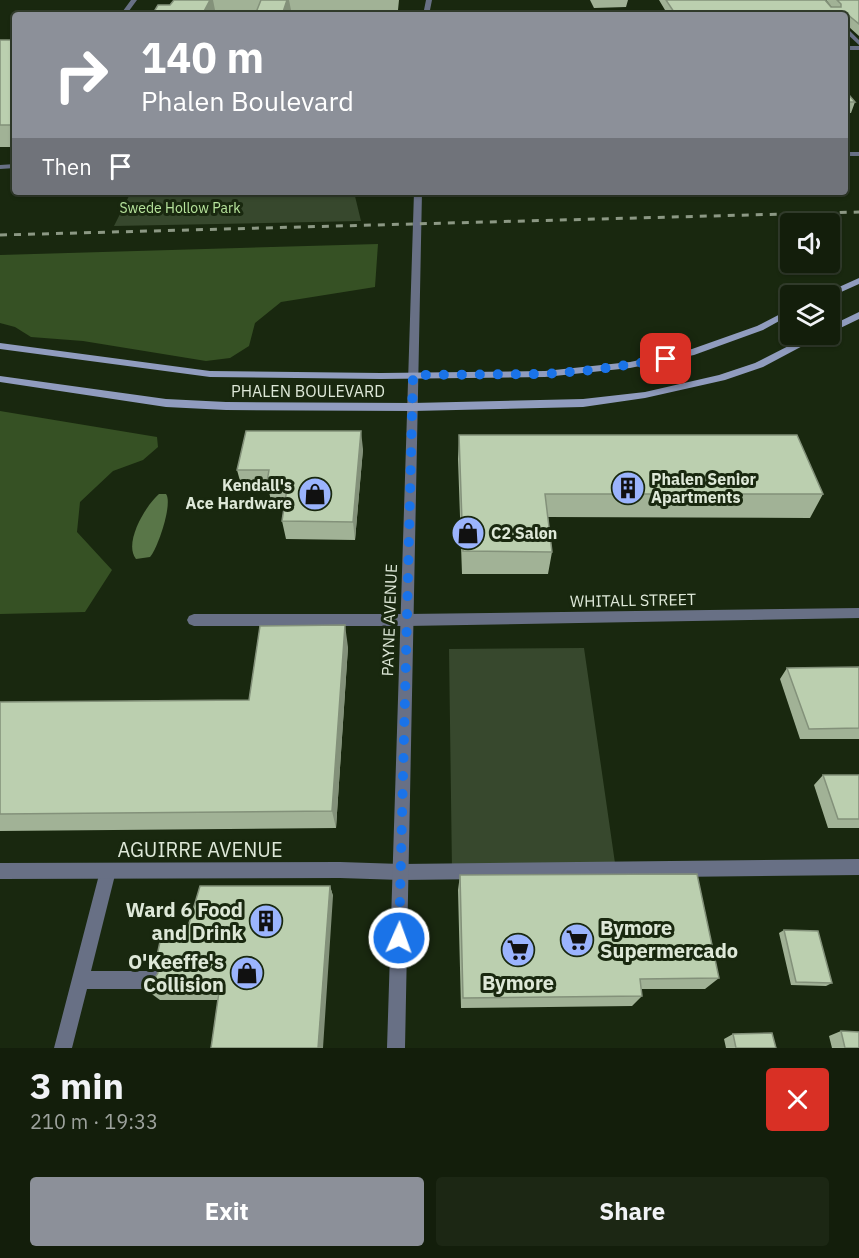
<!DOCTYPE html>
<html lang="en">
<head>
<meta charset="utf-8">
<style>
	:root { --surface:#131e0b; --page:#1c2714; --text:#f1f3f6; --muted:#9da29d; --line:#323c2c; --accent:#8c9099 }
	body { margin:0; font-family:"IBM Plex Sans",sans-serif; background:var(--page); color:var(--text); height:100vh; display:flex; flex-direction:column; font-size:22px; white-space:nowrap }
	* { box-sizing:border-box; margin:0 }
	p { font-size:20px; color:var(--muted) }
	.icon { flex:none; width:33px; height:33px; fill:none; stroke:currentColor; stroke-width:2; stroke-linecap:round; stroke-linejoin:round }
	.map { position:relative; height:1048px; overflow:hidden }
	.sheet { display:flex; flex-direction:column; background:var(--surface); flex:1 }
	.sheet>* { flex:none }
	.banner { position:absolute; left:12px; top:12px; width:836px; height:183px; border-radius:6px; box-shadow:0 2px 4px #0004,0 0 0 2px var(--line); background:#8c9099; color:#fff; overflow:hidden }
	.buttons { position:absolute; left:780px; top:213px; display:grid; gap:12px }
	.buttons a { display:grid; place-items:center; width:60px; height:60px; border-radius:6px; background:var(--surface); box-shadow:0 2px 4px #0004,0 0 0 2px var(--line); font-size:30px }
	.pin { position:absolute; display:grid; place-items:center; width:51px; height:51px; color:#fff; margin:-26px; border-radius:12px; box-shadow:0 3px 9px #0006 }
	.me { position:absolute; width:66px; margin:-33px; rotate:2deg; stroke-linejoin:round; filter:drop-shadow(0 0 4px #0008) }
	.turn { display:flex; align-items:center; gap:21px; height:126px; padding:0 30px; font-size:27px }
	.turn .icon { width:78px; height:78px; stroke-width:2.5 }
	.turn b { display:block; font-size:42px; line-height:51px }
	.then { display:flex; align-items:center; height:57px; padding:0 30px; background:#0003; gap:12px; font-size:22px }
	.round { display:grid; place-items:center; flex:none; width:63px; height:63px; border-radius:6px; background:var(--page) }
	.summary { display:flex; align-items:center; justify-content:space-between; height:102px; padding:0 30px }
	h1 { font-size:36px; font-weight:700; line-height:45px }
	.cta { display:flex; gap:12px; margin-top:auto; padding:12px 30px }
	.cta a { flex:1; height:69px; border-radius:6px; background:var(--accent); color:#fff; font-size:24px; font-weight:700; line-height:69px; text-align:center }
	.cta a+a { background:var(--page); color:var(--text) }
	.map>svg:first-child { display:block }
	.green { fill:#37482d }
	.forest { fill:#365124 }
	.water { fill:#597648 }
	.lines { fill:none; stroke-linecap:round; stroke-linejoin:round }
	.service { fill:#687085; fill-rule:evenodd }
	.minor { fill:#687085; fill-rule:evenodd }
	.tertiary { fill:#687085; fill-rule:evenodd }
	.secondary { fill:#909cbe; fill-rule:evenodd }
	.rail { stroke:#8c9884; stroke-width:3; stroke-dasharray:7 7; stroke-linecap:butt }
	.wall { fill:#a1b296 }
	.shaded-wall { fill:#83917a }
	.building { fill:#bbcfaf; stroke:#83917a; stroke-width:1.5 }
	.route { stroke:#1a73e8; stroke-width:10; stroke-dasharray:0 18 }
	.labels { text-anchor:middle; stroke-width:6; stroke-linejoin:round; paint-order:stroke }
	.far-park-label { font-size:14px; fill:#b7e49c; stroke:#19280f }
	.street-label { font-size:16px; fill:#dee8d8; stroke:#19280f }
	.poi-label { font-size:16px; font-weight:bold; fill:#dee8d8; stroke:#19280f; text-anchor:start }
	.near-street-label { font-size:20px; fill:#dee8d8; stroke:#19280f }
	.near-poi-label { font-size:20px; font-weight:bold; fill:#dee8d8; stroke:#19280f; text-anchor:end }
</style>
</head>
<body>
<div class="map">
<svg width="859" height="1048" viewBox="0 0 859 1048">
	<rect width="100%" height="100%" fill="#19280f"/>
	<path class="green" d="M 131,192 L 354,192 L 361,221 L 114,226 Z
		M 584,648 L 616,870 L 452,871 L 449,649 Z"/>
	<path class="forest" d="M 378,244 L 375,287 L 281,302 L 255,323 L 249,346 L 230,358 L 206,361 L 83,341 L 31,337 L 15,327 L 0,323 L 0,255 Z
		M 0,411 L 157,437 L 158,447 L 143,460 L 113,471 L 80,502 L 77,532 L 112,570 L 85,612 L 0,614 Z"/>
	<path class="water" d="M 159,494 L 166,494 C 173,503 158,548 150,557 L 136,559 C 123,543 146,505 159,494 Z"/>
	<g class="lines">
		<path class="service" d="M 131,0 L 137,0 L 126,15 L 120,15 Z
			M 15,164 L 15,168 L 0,169 L 0,165 Z
			M 194,614 L 407,614 L 412,616 L 414,620 L 412,624 L 407,626 L 194,626 L 189,624 L 187,620 L 189,616 Z
			M 859,859 L 859,875 L 401,880 L 395,878 L 393,872 L 395,866 L 401,864 Z
			M 108,863 L 114,865 L 116,871 L 91,971 L 157,971 L 163,974 L 166,980 L 163,986 L 157,989 L 87,989 L 72,1048 L 54,1048 L 100,871 L 102,865 Z"/>
		<path class="minor" d="M 844,46 L 859,46 L 859,50 L 844,50 Z
			M 844,152 L 859,152 L 859,156 L 844,156 Z
			M 859,608 L 859,618 L 407,626 L 402,624 L 400,620 L 402,616 L 407,614 Z
			M 340,862 L 401,864 L 407,866 L 409,872 L 407,878 L 401,880 L 340,878 L 0,879 L 0,863 Z"/>
		<path class="tertiary" d="M 426,0 L 432,0 L 429,15 L 423,15 Z
			M 844,25 L 859,40 L 859,45 L 844,31 Z
			M 414,192 L 422,192 L 405,1048 L 387,1048 Z"/>
		<path class="secondary" d="M 859,278 L 859,284 L 830,297 L 819,296 Z
			M 790,309 L 790,315 L 763,330 L 694,355 L 630,368 L 545,377 L 381,379 L 210,377 L 0,349 L 0,343 L 210,371 L 381,373 L 545,371 L 630,362 L 692,349 L 757,326 Z
			M 859,312 L 859,319 L 830,333 L 830,326 Z
			M 812,334 L 825,334 L 763,367 L 725,380 L 645,398 L 583,407 L 413,411 L 226,410 L 166,407 L 0,382 L 0,376 L 166,399 L 226,402 L 413,403 L 583,399 L 645,392 L 719,375 L 755,363 Z"/>
		<path class="rail" d="M 0,235 L 859,212"/>
	</g>
	<path class="wall" d="M 174,0 L 399,0 L 398,10 L 291,10 L 289,15 L 255,15 L 257,10 L 215,10 L 170,5 Z
		M 590,0 L 628,0 L 626,7 L 594,8 Z
		M 659,0 L 825,0 L 832,7 L 826,0 L 859,0 L 859,36 L 849,27 L 846,36 L 844,36 L 844,15 L 668,15 Z
		M 0,40 L 15,40 L 15,147 L 0,147 Z
		M 844,89 L 855,102 L 851,113 L 844,113 Z
		M 459,435 L 823,494 L 810,518 L 548,517 L 552,552 L 548,574 L 462,574 L 458,459 Z
		M 363,449 L 355,540 L 286,539 L 282,521 L 285,501 L 271,500 L 268,488 L 242,488 L 237,470 Z
		M 348,647 L 336,828 L 0,831 L 0,702 L 249,700 Z
		M 859,667 L 859,739 L 800,739 L 780,679 L 787,668 Z
		M 823,775 L 859,775 L 859,828 L 828,828 L 814,785 Z
		M 460,875 L 719,978 L 705,989 L 641,989 L 642,996 L 632,1006 L 461,1008 L 458,890 Z
		M 330,886 L 333,896 L 218,1000 L 160,1000 L 149,992 L 185,937 Z
		M 784,930 L 832,983 L 826,986 L 791,985 L 779,933 Z
		M 841,1031 L 859,1048 L 832,1048 L 829,1036 Z
		M 733,1034 L 776,1048 L 726,1048 L 724,1039 Z"/>
	<path class="shaded-wall" d="M 210,0 L 213,0 L 215,10 L 213,15 L 202,15 Z
		M 287,0 L 289,0 L 291,10 L 289,15 L 282,15 Z
		M 361,431 L 363,449 L 355,540 L 353,522 Z
		M 345,625 L 348,647 L 336,828 L 332,811 Z
		M 330,886 L 333,896 L 323,1048 L 318,1048 Z"/>
	<path class="building" d="M 174,0 L 210,0 L 202,15 L 152,15 L 158,5 L 170,5 Z
		M 261,0 L 287,0 L 282,15 L 255,15 Z
		M 666,0 L 825,0 L 831,7 L 841,7 L 841,4 L 837,0 L 859,0 L 859,24 L 847,14 L 845,22 L 849,27 L 844,27 L 844,15 L 676,15 Z
		M 0,40 L 15,40 L 15,125 L 0,125 Z
		M 844,89 L 855,102 L 844,102 Z
		M 246,431 L 361,431 L 353,522 L 282,521 L 288,482 L 267,482 L 269,470 L 237,470 Z
		M 459,435 L 797,435 L 823,494 L 545,494 L 552,552 L 463,551 Z
		M 345,625 L 332,811 L 0,814 L 0,702 L 249,700 L 260,626 Z
		M 859,667 L 859,728 L 809,729 L 787,668 Z
		M 823,775 L 859,775 L 859,819 L 838,819 Z
		M 697,874 L 719,978 L 640,979 L 642,996 L 463,998 L 460,875 Z
		M 200,886 L 330,886 L 318,1048 L 211,1048 L 219,992 L 149,992 L 152,982 L 158,973 L 155,965 L 161,937 L 185,937 Z
		M 784,930 L 818,931 L 832,983 L 796,982 Z
		M 841,1031 L 859,1032 L 859,1048 L 845,1048 Z
		M 772,1033 L 776,1048 L 736,1048 L 733,1034 Z"/>
	<g class="lines">
		<path class="route" d="M 399,938 L 413,375 L 546,374 L 593,370 L 666,359"/>
	</g>
	<defs>
		<g id="building-disc" transform="scale(1.725)"><circle r="9.5" fill="#9bb4fd" stroke="#19280f"/><path d="M-4-6H4V6H1V3H-1V6H-4ZM-2.5-4.3h1.7v1.8h-1.7ZM.8-4.3h1.7v1.8H.8ZM-2.5-1h1.7V.8h-1.7ZM.8-1h1.7V.8H.8Z" fill="#111"/></g>
		<g id="shop-disc" transform="scale(1.725)"><circle r="9.5" fill="#9bb4fd" stroke="#19280f"/><path d="M-5-2.5h2.3a2.7 3.5 0 0 1 5.4 0H5L5.5 6h-11ZM-1.5-2.5h3a1.5 2.3 0 0 0-3 0Z" fill="#111"/></g>
		<g id="supermarket-disc" transform="scale(1.725)"><circle r="9.5" fill="#9bb4fd" stroke="#19280f"/><path d="M-6-5.5h2.5l.6 2H6L4.5 2H-2.5L-4.4-4H-6ZM-1.5 3.2a1.3 1.3 0 1 0 .1 0ZM3 3.2a1.3 1.3 0 1 0 .1 0Z" fill="#111"/></g>
	</defs>
	<g fill-rule="evenodd">
		<use href="#building-disc" x="628" y="488"/>
		<use href="#shop-disc" x="315" y="494"/>
		<use href="#shop-disc" x="468" y="533"/>
		<use href="#building-disc" x="266" y="921"/>
		<use href="#supermarket-disc" x="577" y="940"/>
		<use href="#supermarket-disc" x="518" y="950"/>
		<use href="#shop-disc" x="247" y="973"/>
	</g>
	<g class="labels">
		<g class="far-park-label">
			<text x="180" y="213">Swede Hollow Park</text>
		</g>
		<g class="street-label">
			<text x="308" y="397">PHALEN BOULEVARD</text>
			<text transform="translate(633 600) rotate(-1)" y="6">WHITALL STREET</text>
			<text transform="translate(389 620) rotate(-88)" y="6">PAYNE AVENUE</text>
		</g>
		<g class="poi-label">
			<text x="651" y="485">Phalen Senior<tspan x="651" dy="18">Apartments</tspan></text>
			<text x="292" y="491" text-anchor="end">Kendall's<tspan x="292" dy="18">Ace Hardware</tspan></text>
			<text x="491" y="539">C2 Salon</text>
		</g>
		<g class="near-street-label">
			<text x="200" y="857">AGUIRRE AVENUE</text>
		</g>
		<g class="near-poi-label">
			<text x="243" y="917">Ward 6 Food<tspan x="243" dy="23">and Drink</tspan></text>
			<text x="600" y="935" text-anchor="start">Bymore<tspan x="600" dy="23">Supermercado</tspan></text>
			<text x="224" y="969">O'Keeffe's<tspan x="224" dy="23">Collision</tspan></text>
			<text x="518" y="990" text-anchor="middle">Bymore</text>
		</g>
	</g>
</svg>
<div class="buttons">
<a><svg class="icon" aria-label="sound" viewBox="0 0 24 24"><path d="M4 9h4l5-4v14l-5-4H4zM17 9q2 3 0 6"/></svg></a>
<a><svg class="icon" aria-label="layers" viewBox="0 0 24 24"><path d="M12 4l9 5-9 5-9-5zM3 14l9 5 9-5"/></svg></a>
</div>
<div class="pin" style="left:666px;top:359px;background:#d93025"><svg class="icon" aria-label="arrive" viewBox="0 0 24 24"><path d="M6 21V4h12l-3 4 3 4H6"/></svg></div>
<svg class="me" style="left:399px;top:938px" viewBox="-20 -20 40 40"><circle r="17" fill="#1a73e8" stroke="#fff" stroke-width="3"/><path d="M0-11L8 9 0 5-8 9z" fill="#fff"/></svg>
<div class="banner">
<div class="turn"><svg class="icon" aria-label="right" viewBox="0 0 24 24"><path d="M7 20v-9h11M14 6l5 5-5 5"/></svg><div><b>140 m</b>Phalen Boulevard</div></div>
<div class="then">Then<svg class="icon" aria-label="arrive" viewBox="0 0 24 24"><path d="M6 21V4h12l-3 4 3 4H6"/></svg></div>
</div>
</div>
<section class="sheet">
<div class="summary"><div><h1>3 min</h1><p>210 m · 19:33</p></div><a class="round" style="background:#d93025;color:#fff"><svg class="icon" aria-label="close" viewBox="0 0 24 24"><path d="M6 6l12 12M18 6L6 18"/></svg></a></div>
<div class="cta"><a>Exit</a><a>Share</a></div>
</section>
</body>
</html>
